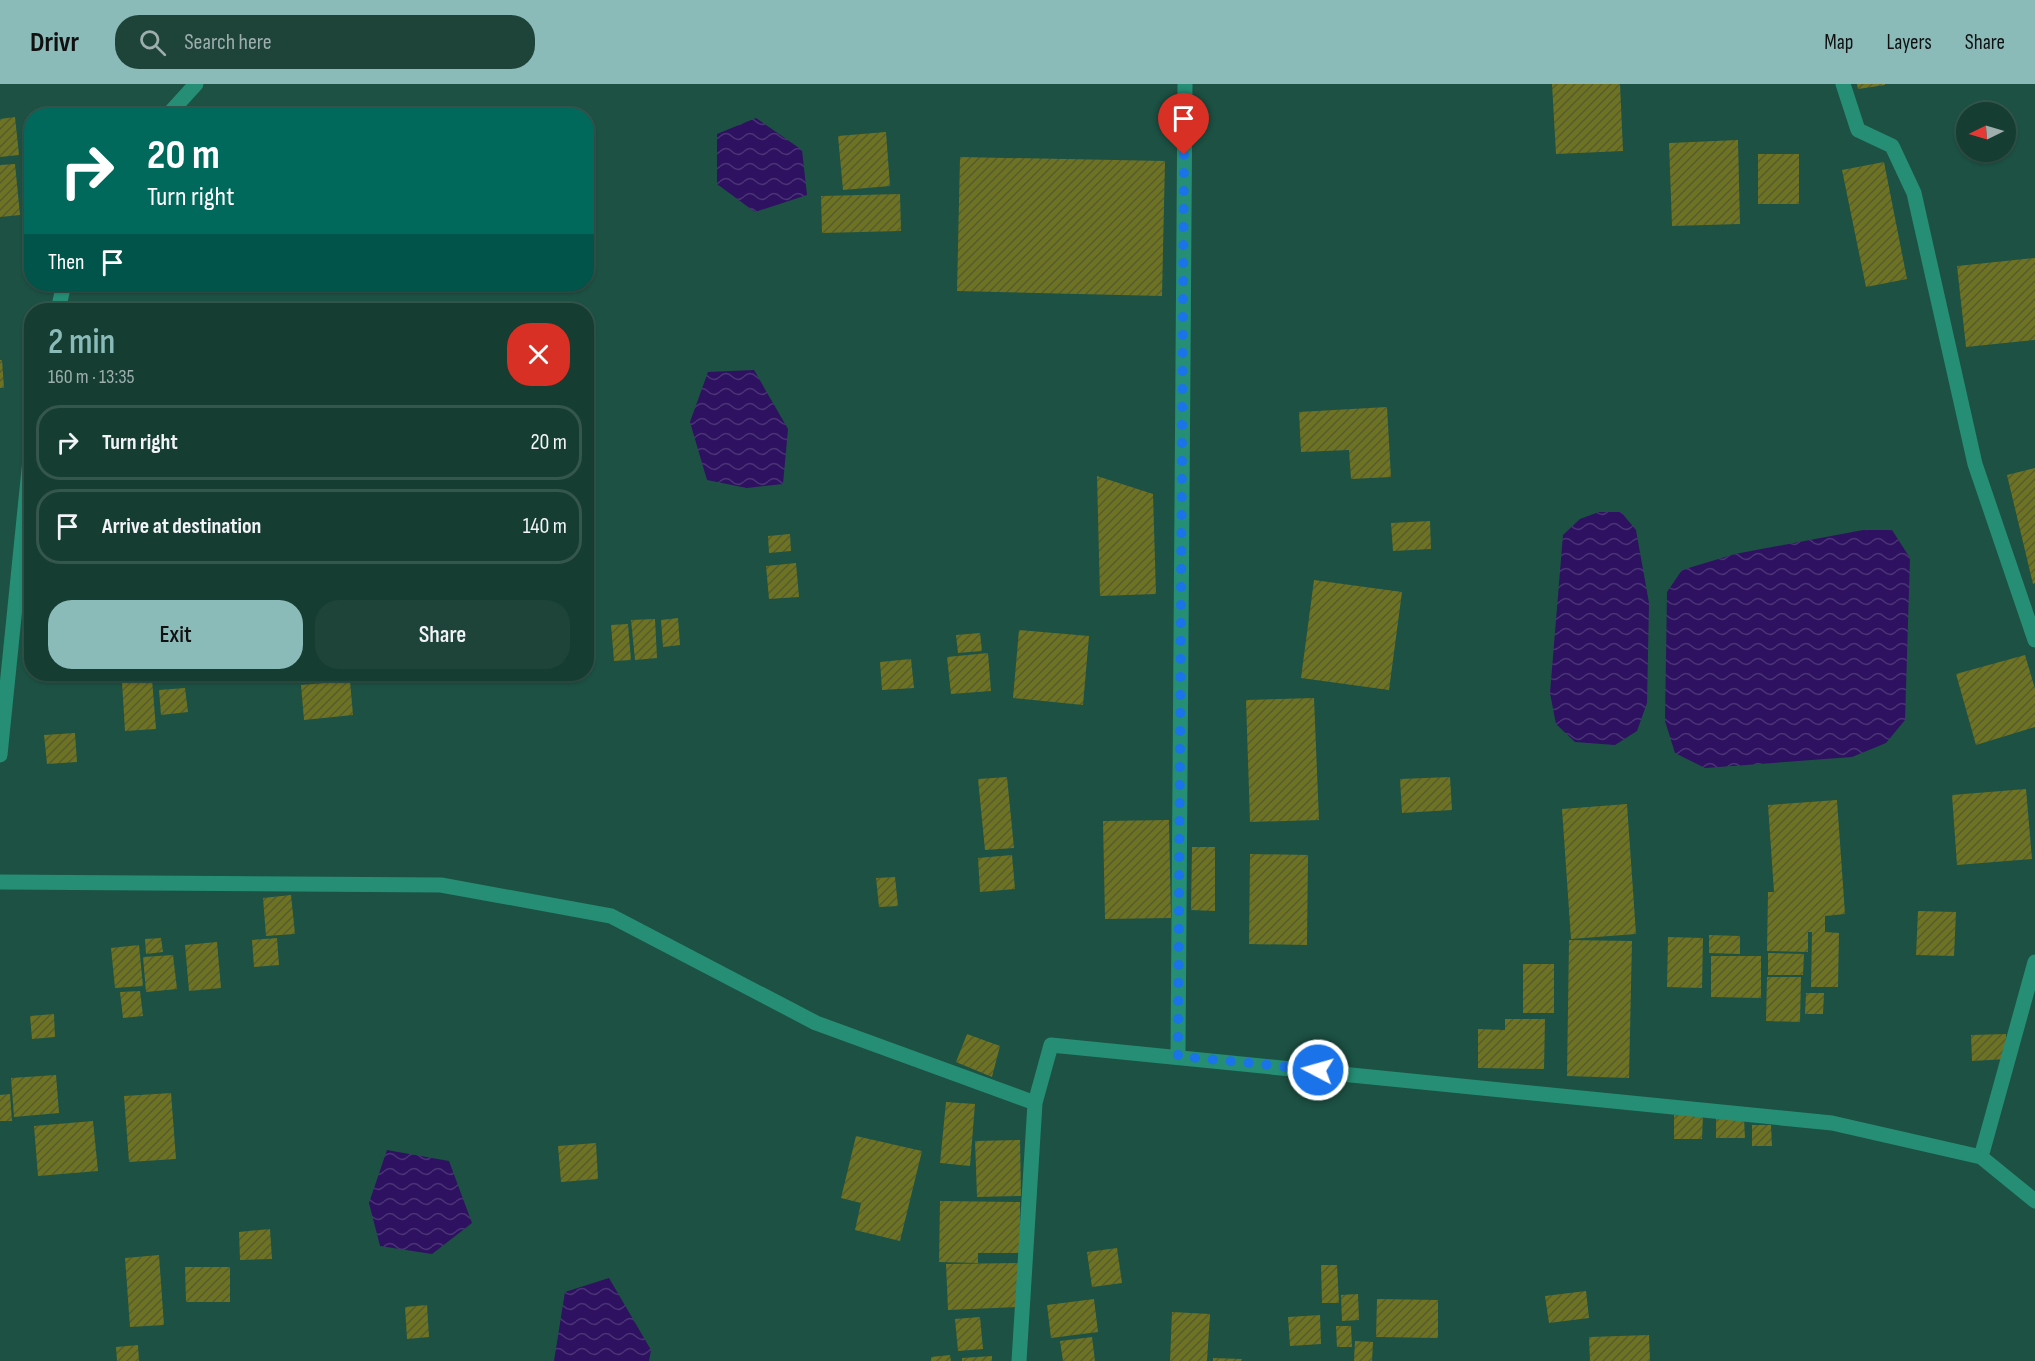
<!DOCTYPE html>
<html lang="en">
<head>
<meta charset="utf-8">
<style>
	:root { --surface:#153d32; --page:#1e443a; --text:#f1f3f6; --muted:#9daeac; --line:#34564d; --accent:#8bbbb9 }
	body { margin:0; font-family:"Sofia Sans Condensed",sans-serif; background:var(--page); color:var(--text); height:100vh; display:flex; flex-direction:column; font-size:22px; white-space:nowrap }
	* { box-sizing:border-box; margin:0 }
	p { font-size:20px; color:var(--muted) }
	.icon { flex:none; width:33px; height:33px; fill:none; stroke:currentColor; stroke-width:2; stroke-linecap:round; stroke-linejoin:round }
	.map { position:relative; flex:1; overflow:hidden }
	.details { position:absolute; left:24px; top:219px; width:570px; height:378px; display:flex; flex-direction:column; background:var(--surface); border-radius:24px; box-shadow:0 2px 4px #0004,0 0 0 2px var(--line) }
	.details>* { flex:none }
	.guide { position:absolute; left:24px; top:24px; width:570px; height:183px; border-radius:24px; box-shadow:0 2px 4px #0004,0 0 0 2px var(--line); background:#00695c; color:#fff; overflow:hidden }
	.needle { width:39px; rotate:265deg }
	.buttons { position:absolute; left:1956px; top:18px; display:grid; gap:12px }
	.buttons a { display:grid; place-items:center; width:60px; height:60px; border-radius:50%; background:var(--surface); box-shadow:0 2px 4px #0004,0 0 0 2px var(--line); font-size:30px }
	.pin { position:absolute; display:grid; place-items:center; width:51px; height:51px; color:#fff; margin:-62px -26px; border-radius:50% 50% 50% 0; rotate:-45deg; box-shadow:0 0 6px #0007 }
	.pin .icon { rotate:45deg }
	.me { position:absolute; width:66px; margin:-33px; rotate:276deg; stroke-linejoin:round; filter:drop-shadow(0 0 4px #0008) }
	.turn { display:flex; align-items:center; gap:21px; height:126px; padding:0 24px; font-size:27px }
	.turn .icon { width:78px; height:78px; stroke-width:2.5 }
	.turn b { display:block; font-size:42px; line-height:51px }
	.then { display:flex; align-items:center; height:57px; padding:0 24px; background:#0003; gap:12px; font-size:22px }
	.round { display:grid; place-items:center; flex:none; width:63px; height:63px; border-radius:24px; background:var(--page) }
	.overview { display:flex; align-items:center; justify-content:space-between; height:102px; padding:0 24px }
	h1 { font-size:36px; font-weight:600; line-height:45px; color:var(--accent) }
	.primary-button { display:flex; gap:12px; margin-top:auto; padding:12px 24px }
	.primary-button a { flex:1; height:69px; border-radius:24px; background:var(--accent); color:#111; font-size:24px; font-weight:600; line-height:69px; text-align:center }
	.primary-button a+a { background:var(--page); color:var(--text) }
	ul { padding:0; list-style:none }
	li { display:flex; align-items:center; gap:18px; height:75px; margin:0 12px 9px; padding:0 12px; border:3px solid var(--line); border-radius:24px }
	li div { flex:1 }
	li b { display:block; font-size:22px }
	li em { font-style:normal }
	header { display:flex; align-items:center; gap:36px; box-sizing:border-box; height:84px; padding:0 30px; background:var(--accent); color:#111 }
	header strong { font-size:28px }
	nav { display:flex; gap:33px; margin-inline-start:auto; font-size:21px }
	.search { width:420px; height:54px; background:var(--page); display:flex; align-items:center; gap:15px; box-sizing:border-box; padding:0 21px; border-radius:24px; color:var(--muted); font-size:22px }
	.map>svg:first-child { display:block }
	.water { fill:url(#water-waves) }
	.building { fill:url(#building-hatch) }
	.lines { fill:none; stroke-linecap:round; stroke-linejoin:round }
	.minor { stroke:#258e75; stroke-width:15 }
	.route { stroke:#1a73e8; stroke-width:10; stroke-dasharray:0 18 }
</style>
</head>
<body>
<header>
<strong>Drivr</strong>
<div class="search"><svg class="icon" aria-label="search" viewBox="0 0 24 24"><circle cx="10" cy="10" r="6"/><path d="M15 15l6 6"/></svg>Search here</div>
<nav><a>Map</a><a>Layers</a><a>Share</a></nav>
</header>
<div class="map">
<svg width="2035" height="1277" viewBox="0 0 2035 1277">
	<defs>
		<pattern id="water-waves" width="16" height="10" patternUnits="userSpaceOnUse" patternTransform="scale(1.5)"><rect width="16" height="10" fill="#2e1160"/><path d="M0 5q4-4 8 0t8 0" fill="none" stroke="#4a3376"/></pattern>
		<pattern id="building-hatch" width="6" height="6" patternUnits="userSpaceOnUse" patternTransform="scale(1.5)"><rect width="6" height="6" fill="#6e7223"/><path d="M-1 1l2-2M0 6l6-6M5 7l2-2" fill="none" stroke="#555d30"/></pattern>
	</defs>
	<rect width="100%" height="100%" fill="#1c5143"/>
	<path class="water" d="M 756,34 L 802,66 L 807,111 L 755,128 L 717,100 L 717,50 Z
		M 754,286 L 788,345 L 783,400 L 747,404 L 707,396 L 690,338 L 708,288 Z
		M 1599,428 L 1621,428 L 1636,446 L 1649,519 L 1647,619 L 1637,647 L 1615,661 L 1575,658 L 1556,640 L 1550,609 L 1563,451 L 1580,435 Z
		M 1863,446 L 1892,446 L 1910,474 L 1905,636 L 1886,659 L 1852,673 L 1705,684 L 1675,669 L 1665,637 L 1667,508 L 1682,486 L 1735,470 Z
		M 387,1066 L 449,1077 L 472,1139 L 432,1170 L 380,1162 L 369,1119 Z
		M 609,1194 L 651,1266 L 649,1277 L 554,1277 L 565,1208 Z"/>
	<path class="building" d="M 1552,0 L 1620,0 L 1623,67 L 1556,70 Z
		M 1857,0 L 1885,0 L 1885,1 L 1858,5 Z
		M 15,33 L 19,71 L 0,73 L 0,35 Z
		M 886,48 L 890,102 L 843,106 L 838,52 Z
		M 1738,56 L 1740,140 L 1672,142 L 1669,59 Z
		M 1758,70 L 1799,70 L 1799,120 L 1758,120 Z
		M 960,73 L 1165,77 L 1162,212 L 957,207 Z
		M 1884,78 L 1907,195 L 1866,203 L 1842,86 Z
		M 15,80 L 20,131 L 0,133 L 0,81 Z
		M 32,104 L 32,134 L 27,134 L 25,105 Z
		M 900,110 L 901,147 L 822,149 L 821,112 Z
		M 2035,174 L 2035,256 L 1966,263 L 1957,182 Z
		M 377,200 L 418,200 L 418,201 L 377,205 Z
		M 118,218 L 118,226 L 85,226 L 84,221 Z
		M 0,276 L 2,276 L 4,304 L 0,304 Z
		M 1387,323 L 1391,393 L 1351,395 L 1349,366 L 1301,368 L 1299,328 Z
		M 2035,384 L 2035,499 L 2033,500 L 2007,391 Z
		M 1097,392 L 1153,410 L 1156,510 L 1100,512 Z
		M 1430,437 L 1431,465 L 1393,467 L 1391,439 Z
		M 790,450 L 791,467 L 769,469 L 768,452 Z
		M 796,479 L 799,513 L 769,515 L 766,482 Z
		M 1314,496 L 1402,508 L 1389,606 L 1301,594 Z
		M 678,534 L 680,561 L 663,563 L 661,536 Z
		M 655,535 L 657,574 L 635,576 L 631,536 Z
		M 628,540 L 631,576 L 614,577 L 611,541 Z
		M 1019,546 L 1089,552 L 1083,621 L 1013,614 Z
		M 980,549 L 982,567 L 958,569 L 956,551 Z
		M 988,569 L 991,607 L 951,610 L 947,573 Z
		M 2025,571 L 2035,605 L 2035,643 L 1976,661 L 1956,590 Z
		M 911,575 L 914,604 L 882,606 L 880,578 Z
		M 152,595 L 156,645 L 125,647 L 122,598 Z
		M 350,597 L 353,631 L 304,636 L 301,601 Z
		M 185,604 L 188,628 L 161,631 L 159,606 Z
		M 1314,614 L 1319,736 L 1250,738 L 1246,616 Z
		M 75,649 L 77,678 L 47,680 L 44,651 Z
		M 1007,693 L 1014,764 L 985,766 L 978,695 Z
		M 1450,693 L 1452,726 L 1402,729 L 1400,695 Z
		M 2026,705 L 2032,775 L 1957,781 L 1952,711 Z
		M 1837,716 L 1845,830 L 1825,832 L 1825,848 L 1839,849 L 1838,903 L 1811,903 L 1812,848 L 1808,848 L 1808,868 L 1767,867 L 1768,808 L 1774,808 L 1768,721 Z
		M 1627,720 L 1636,850 L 1571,855 L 1562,725 Z
		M 1169,736 L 1171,834 L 1105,835 L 1103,737 Z
		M 1192,763 L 1215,763 L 1215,827 L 1191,826 Z
		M 1250,770 L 1308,771 L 1307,861 L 1249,860 Z
		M 1012,771 L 1015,805 L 980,808 L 978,774 Z
		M 895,793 L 898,822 L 879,823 L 876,794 Z
		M 291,811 L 295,850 L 266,852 L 263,814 Z
		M 1918,827 L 1956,828 L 1954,872 L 1916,871 Z
		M 1709,851 L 1740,852 L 1740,870 L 1709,869 Z
		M 1668,853 L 1703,854 L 1702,904 L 1667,903 Z
		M 161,854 L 163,868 L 146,870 L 145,855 Z
		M 277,854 L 279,881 L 254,883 L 252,856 Z
		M 1569,856 L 1632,857 L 1629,994 L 1567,992 Z
		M 217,858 L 221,904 L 189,907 L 185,861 Z
		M 139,861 L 143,902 L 115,904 L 111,864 Z
		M 1768,869 L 1804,870 L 1803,891 L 1768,891 Z
		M 173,871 L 177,905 L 146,908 L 143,873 Z
		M 1711,872 L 1761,872 L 1761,914 L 1711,913 Z
		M 1523,880 L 1554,880 L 1554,929 L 1523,929 Z
		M 1767,893 L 1801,893 L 1800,938 L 1766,937 Z
		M 140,907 L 143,932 L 123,934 L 120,908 Z
		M 1806,909 L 1824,909 L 1823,930 L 1805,930 Z
		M 54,930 L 55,953 L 32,955 L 30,932 Z
		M 1505,935 L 1545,935 L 1544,985 L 1478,984 L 1478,945 L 1505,946 Z
		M 967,950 L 1000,962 L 992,993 L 956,978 Z
		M 2006,950 L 2007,975 L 1972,977 L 1971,951 Z
		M 56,991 L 59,1029 L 14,1033 L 11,994 Z
		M 171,1009 L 176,1075 L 129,1078 L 124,1012 Z
		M 10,1010 L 12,1037 L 0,1037 L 0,1011 Z
		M 946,1018 L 975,1020 L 970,1082 L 940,1079 Z
		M 1674,1031 L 1703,1031 L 1702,1055 L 1674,1055 Z
		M 1716,1035 L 1744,1035 L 1745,1054 L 1716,1054 Z
		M 93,1037 L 98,1087 L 38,1092 L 34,1042 Z
		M 1752,1041 L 1771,1041 L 1772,1062 L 1752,1062 Z
		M 856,1052 L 922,1067 L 900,1157 L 855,1146 L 861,1119 L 841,1114 Z
		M 1020,1056 L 1021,1112 L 977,1113 L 975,1057 Z
		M 596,1059 L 598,1095 L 561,1098 L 558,1062 Z
		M 940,1117 L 1020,1118 L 1020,1169 L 978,1169 L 978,1179 L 939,1178 Z
		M 270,1145 L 272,1175 L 240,1176 L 239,1148 Z
		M 1117,1164 L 1122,1199 L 1092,1203 L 1087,1168 Z
		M 159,1171 L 164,1241 L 130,1243 L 125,1174 Z
		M 1018,1179 L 1019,1223 L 948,1226 L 946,1180 Z
		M 1321,1181 L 1337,1181 L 1339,1219 L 1322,1219 Z
		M 185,1183 L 230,1183 L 230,1218 L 186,1218 Z
		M 1586,1207 L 1589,1234 L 1549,1239 L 1545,1212 Z
		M 1358,1210 L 1359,1236 L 1342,1237 L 1341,1211 Z
		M 1094,1215 L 1098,1248 L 1051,1254 L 1047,1221 Z
		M 1377,1215 L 1438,1216 L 1438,1254 L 1376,1253 Z
		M 427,1221 L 429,1253 L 407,1255 L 405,1223 Z
		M 1172,1228 L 1210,1230 L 1207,1277 L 1170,1277 Z
		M 1320,1231 L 1321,1260 L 1290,1262 L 1288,1233 Z
		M 980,1233 L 983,1265 L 958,1267 L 955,1235 Z
		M 1336,1242 L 1351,1242 L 1352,1263 L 1337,1263 Z
		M 1649,1251 L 1650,1277 L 1590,1277 L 1589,1253 Z
		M 1092,1253 L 1095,1277 L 1063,1277 L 1060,1257 Z
		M 1355,1257 L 1373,1258 L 1372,1277 L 1354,1277 Z
		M 138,1261 L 139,1277 L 117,1277 L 116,1263 Z
		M 950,1271 L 951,1277 L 931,1277 L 931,1273 Z
		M 992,1272 L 992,1277 L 962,1277 L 962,1274 Z
		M 1213,1274 L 1242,1275 L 1241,1277 L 1213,1277 Z"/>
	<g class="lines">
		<path class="minor" d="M 1843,0 L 1858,46 L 1892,62 L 1914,109 L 1975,380 L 2035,556
			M 167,32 L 196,0
			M 58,226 L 64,200
			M 0,671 L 32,356
			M 0,798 L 441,801 L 611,832 L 816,939 L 1035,1019
			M 1178,972 L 1185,0
			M 1981,1073 L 2035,878
			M 1019,1277 L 1035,1019 L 1051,961 L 1832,1039 L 1981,1073 L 2035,1117"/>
	</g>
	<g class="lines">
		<path class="route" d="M 1184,71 L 1178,972 L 1318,986"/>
	</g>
</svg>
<div class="buttons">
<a><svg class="needle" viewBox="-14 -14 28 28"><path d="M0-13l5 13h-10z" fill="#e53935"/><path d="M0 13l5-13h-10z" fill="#9daeac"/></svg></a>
</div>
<div class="pin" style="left:1184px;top:71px;background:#d93025"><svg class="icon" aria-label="arrive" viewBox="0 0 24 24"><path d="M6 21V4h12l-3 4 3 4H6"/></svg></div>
<svg class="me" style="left:1318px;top:986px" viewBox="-20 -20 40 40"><circle r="17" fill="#1a73e8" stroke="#fff" stroke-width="3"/><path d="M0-11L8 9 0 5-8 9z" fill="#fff"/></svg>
<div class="guide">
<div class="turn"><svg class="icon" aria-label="right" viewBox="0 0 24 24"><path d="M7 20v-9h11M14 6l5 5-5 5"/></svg><div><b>20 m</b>Turn right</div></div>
<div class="then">Then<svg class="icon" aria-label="arrive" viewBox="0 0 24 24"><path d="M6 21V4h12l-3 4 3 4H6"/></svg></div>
</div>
<section class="details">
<div class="overview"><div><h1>2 min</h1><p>160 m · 13:35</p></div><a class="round" style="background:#d93025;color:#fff"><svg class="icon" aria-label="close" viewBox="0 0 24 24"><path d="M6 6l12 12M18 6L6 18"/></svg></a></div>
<ul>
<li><svg class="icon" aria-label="right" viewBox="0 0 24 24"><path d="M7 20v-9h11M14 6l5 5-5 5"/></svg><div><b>Turn right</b></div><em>20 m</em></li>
<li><svg class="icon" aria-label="arrive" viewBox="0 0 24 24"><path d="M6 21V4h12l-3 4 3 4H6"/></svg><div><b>Arrive at destination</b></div><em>140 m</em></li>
</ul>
<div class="primary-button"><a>Exit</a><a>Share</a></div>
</section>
</div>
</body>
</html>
